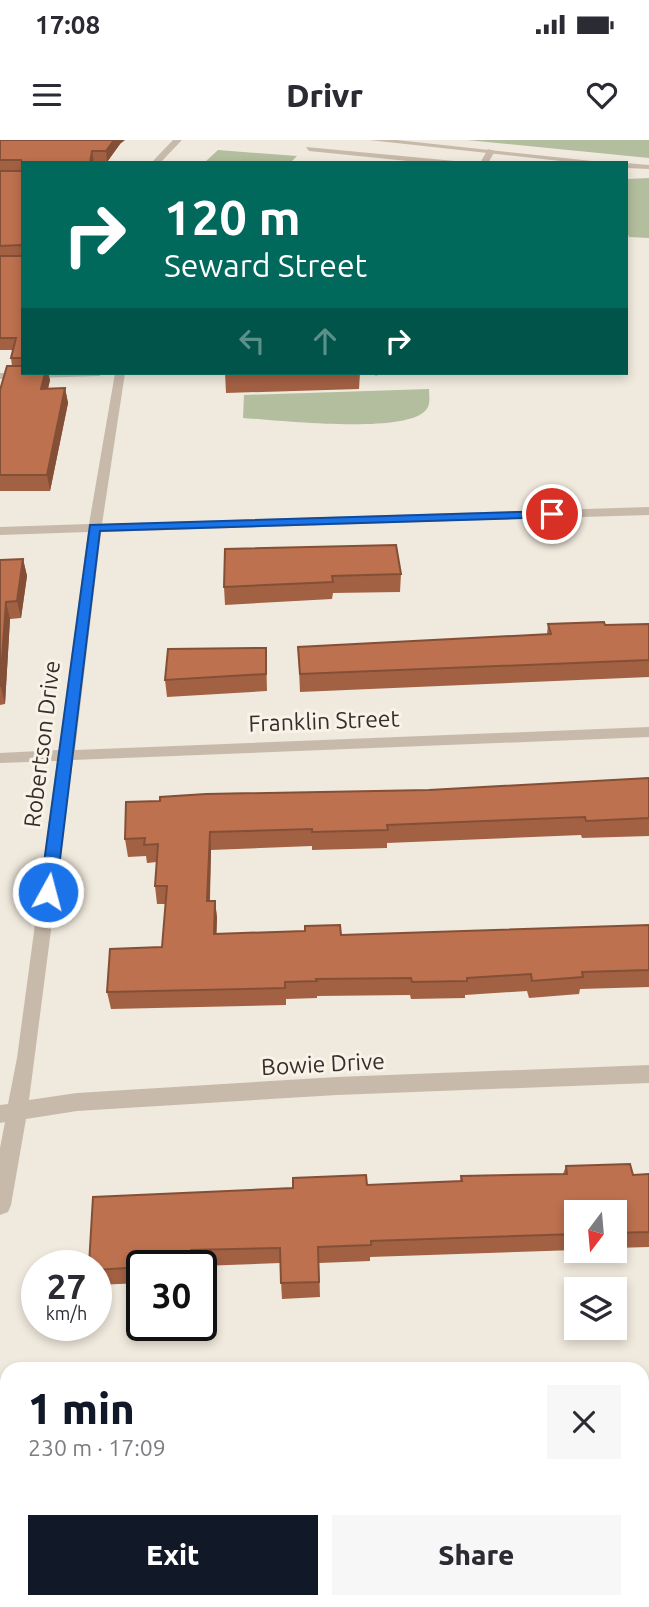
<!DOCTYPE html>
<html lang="en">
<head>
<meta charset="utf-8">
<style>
	:root { --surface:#fff; --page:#f7f7f7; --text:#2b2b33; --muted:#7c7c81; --accent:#111827 }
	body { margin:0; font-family:Ubuntu,sans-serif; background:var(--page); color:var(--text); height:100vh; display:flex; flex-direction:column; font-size:26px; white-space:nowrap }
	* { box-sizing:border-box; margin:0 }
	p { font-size:23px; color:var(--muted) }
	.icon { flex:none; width:38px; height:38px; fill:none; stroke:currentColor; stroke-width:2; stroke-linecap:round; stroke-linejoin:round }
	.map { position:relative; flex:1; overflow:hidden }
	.details { position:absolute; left:0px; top:1222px; width:649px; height:247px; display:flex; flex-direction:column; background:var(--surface); border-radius:21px 21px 0 0; box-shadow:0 4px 10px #0003 }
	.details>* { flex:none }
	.hud { position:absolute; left:21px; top:21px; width:607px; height:214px; border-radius:0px; box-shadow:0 4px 10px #0003; background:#00695c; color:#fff; overflow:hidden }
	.needle { width:46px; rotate:196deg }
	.tools { position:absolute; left:564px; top:1060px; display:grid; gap:14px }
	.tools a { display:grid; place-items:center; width:63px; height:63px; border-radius:0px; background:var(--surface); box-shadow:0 4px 10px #0003; font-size:35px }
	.speed { position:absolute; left:21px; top:1110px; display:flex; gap:14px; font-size:35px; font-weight:700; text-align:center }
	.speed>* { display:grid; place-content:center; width:91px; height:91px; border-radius:50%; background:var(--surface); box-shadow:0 4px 10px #0003; line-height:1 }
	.speed small { font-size:18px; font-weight:400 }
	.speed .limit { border:4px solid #111; border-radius:10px; background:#fff; color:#111 }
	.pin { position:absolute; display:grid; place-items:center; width:60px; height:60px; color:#fff; margin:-30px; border:4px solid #fff; border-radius:50%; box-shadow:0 2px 7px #0007 }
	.me { position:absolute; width:77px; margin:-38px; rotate:7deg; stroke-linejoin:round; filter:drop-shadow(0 0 5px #0008) }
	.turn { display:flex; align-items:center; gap:24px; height:147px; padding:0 28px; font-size:32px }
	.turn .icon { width:91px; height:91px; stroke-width:2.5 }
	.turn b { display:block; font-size:49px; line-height:60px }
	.lanes { display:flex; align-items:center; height:66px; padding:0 28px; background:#0003; justify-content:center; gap:35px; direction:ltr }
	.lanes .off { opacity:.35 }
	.round { display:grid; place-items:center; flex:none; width:74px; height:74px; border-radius:0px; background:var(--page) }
	.head { display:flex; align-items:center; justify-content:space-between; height:119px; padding:0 28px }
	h1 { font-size:42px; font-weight:800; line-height:52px; color:var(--accent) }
	.action { display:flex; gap:14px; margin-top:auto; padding:14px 28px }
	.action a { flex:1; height:80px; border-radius:0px; background:var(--accent); color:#fff; font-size:28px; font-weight:800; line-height:80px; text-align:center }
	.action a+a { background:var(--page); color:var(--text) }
	.status { display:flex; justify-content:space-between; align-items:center; height:49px; padding:0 35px; background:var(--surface); direction:ltr }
	.status svg { height:19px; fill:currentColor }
	header { display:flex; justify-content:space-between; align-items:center; height:91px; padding:0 28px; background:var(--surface); font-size:32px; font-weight:800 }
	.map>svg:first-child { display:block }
	.green { fill:#b2be9e }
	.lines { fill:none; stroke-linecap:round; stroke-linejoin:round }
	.service { fill:#c8baaa; fill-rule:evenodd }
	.minor { fill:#c8baaa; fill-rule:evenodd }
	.tertiary { fill:#c8baaa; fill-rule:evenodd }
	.wall { fill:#a36144 }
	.shaded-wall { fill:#844f37 }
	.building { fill:#bd714f; stroke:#844f37; stroke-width:2 }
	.route { fill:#1a73e8; stroke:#114b97; stroke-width:2 }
	.labels { text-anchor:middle; stroke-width:6; stroke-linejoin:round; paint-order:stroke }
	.street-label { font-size:23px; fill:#362e29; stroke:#f8f2e9 }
</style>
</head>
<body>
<div class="status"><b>17:08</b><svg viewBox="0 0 49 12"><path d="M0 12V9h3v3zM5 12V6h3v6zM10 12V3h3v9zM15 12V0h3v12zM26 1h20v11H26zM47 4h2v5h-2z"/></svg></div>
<header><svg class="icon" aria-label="menu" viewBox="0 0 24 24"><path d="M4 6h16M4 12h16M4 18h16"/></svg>Drivr<svg class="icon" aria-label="heart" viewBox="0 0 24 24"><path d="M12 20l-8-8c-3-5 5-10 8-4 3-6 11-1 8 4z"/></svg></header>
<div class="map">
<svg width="649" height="1467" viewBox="0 0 649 1467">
	<rect width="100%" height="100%" fill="#f0e9dd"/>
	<path class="green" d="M 467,0 L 649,0 L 649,18 Z
		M 218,10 L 297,16 L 290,23 L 204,23 Z
		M 649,38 L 649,98 L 629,97 L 627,92 L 627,39 Z
		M 429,249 C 429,256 431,264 426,270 C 405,295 277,280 243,278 L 244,255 Z"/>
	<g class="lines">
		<path class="service" d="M 306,7 L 455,21 L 459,23 L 427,23 L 309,11 Z
			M 488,9 L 495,11 L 488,23 L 480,23 Z
			M 371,233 L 383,233 L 376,236 Z"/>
		<path class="minor" d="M 173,0 L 182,0 L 160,23 L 151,23 Z
			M 0,233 L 104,233 L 99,236 L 0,239 Z
			M 115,233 L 125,233 L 102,384 L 649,367 L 649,375 L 101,392 L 75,610 L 649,587 L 649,597 L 73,620 L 29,960 L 77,953 L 337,937 L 649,925 L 649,943 L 337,955 L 77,971 L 26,979 L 11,1065 L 8,1072 L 0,1075 L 0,1008 L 5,982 L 0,983 L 0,965 L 8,964 L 17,918 L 57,621 L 0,623 L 0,613 L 59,610 L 88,392 L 0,395 L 0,387 L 89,384 Z"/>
		<path class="tertiary" d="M 369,0 L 397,0 L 611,23 L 579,23 Z
			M 625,23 L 626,23 L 649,25 L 649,29 L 626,28 Z"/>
	</g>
	<path class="wall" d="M 0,0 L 120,4 L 107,22 L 23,23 L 23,233 L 48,233 L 50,240 L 48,249 L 65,248 L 68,263 L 50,351 L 0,351 L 0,250 L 12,226 L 11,218 L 13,210 L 0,210 Z
		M 225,233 L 360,233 L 359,249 L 226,253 Z
		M 225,409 L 401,434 L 400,452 L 333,453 L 332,459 L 225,465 L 224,447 Z
		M 23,419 L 27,436 L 21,478 L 10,479 L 5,564 L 0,565 L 0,420 Z
		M 548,484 L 605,485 L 649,484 L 649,537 L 300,552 L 298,507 L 547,494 Z
		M 266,508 L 267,551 L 167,557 L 165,540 Z
		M 649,638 L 649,696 L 582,698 L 581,695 L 387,703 L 387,708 L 312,710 L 312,706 L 211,710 L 210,761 L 215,761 L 217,778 L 216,794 L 341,795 L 649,785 L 649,847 L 580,849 L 579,854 L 529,858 L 527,851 L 465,855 L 465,858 L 411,859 L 410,855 L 317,856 L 317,858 L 286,859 L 286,865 L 111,869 L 107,852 L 162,807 L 166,764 L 157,764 L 155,746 L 157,722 L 147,723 L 146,716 L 128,717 L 125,699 L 429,650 Z
		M 566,1026 L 633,1035 L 649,1034 L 649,1107 L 614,1108 L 614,1073 L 576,1073 L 576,1110 L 370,1117 L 370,1121 L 319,1123 L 320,1157 L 282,1159 L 280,1123 L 201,1126 L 142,1125 L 142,1143 L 96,1145 L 96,1125 L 367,1045 L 460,1041 L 461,1036 L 563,1034 Z
		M 642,1344 L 649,1344 L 649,1436 L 642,1435 Z"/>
	<path class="shaded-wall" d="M 114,0 L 125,0 L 120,4 L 107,22 L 106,11 Z
		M 92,11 L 94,23 L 90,23 Z
		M 45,233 L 48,233 L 50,240 L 44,264 L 41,249 Z
		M 65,248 L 68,263 L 50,351 L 47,335 Z
		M 23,419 L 27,436 L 21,478 L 17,461 Z
		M 6,462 L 10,479 L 5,564 L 1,547 Z
		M 210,692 L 211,710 L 209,778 L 207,761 Z
		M 215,761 L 217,778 L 216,811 L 214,794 Z"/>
	<path class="building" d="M 0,0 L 114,0 L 106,11 L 92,11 L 90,23 L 23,23 L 23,25 L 21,20 L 0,20 Z
		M 23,29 L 23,111 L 21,105 L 0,106 L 0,31 L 21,31 Z
		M 23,114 L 23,218 L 11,218 L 16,198 L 0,198 L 0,116 L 21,116 Z
		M 7,226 L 23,226 L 23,233 L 45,233 L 41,249 L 65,248 L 47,335 L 0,335 L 0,250 Z
		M 396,405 L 401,434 L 332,436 L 333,442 L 224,447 L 225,409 Z
		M 23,419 L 17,461 L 6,462 L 0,547 L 0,420 Z
		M 604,482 L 605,485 L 649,484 L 649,520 L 300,534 L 298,507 L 551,494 L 548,484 Z
		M 266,508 L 266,534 L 165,540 L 168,509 Z
		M 649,638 L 649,678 L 586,681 L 585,677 L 387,685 L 388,690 L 312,692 L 312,689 L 210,692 L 207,761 L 215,761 L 214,794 L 305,791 L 305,786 L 340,785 L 341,795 L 649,785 L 649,830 L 582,832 L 583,837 L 532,841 L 531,834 L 467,838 L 467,841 L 412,842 L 411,838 L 316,839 L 317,841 L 285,842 L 285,848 L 107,852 L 110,809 L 162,807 L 167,746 L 155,746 L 158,704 L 144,705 L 145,698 L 125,699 L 126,662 L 160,661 L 160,657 L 206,654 L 429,650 Z
		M 630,1024 L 633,1035 L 649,1034 L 649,1092 L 614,1093 L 614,1073 L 576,1073 L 576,1094 L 371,1101 L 371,1105 L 318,1107 L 319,1142 L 281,1143 L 280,1108 L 191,1110 L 191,1124 L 142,1125 L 142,1127 L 96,1130 L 96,1125 L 89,1125 L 93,1057 L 293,1048 L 293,1038 L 366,1035 L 367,1045 L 462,1041 L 461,1036 L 567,1034 L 566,1026 Z
		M 642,1344 L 649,1344 L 649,1425 L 642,1425 Z"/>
	<path class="route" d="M 552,371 L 558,374 L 556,377 L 100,391 L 56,752 L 54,757 L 42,757 L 40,752 L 90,385 Z"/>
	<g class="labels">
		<g class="street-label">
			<text transform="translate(324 581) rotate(-2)" y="8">Franklin Street</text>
			<text transform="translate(42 604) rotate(-83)" y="8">Robertson Drive</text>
			<text transform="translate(323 924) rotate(-3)" y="8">Bowie Drive</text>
		</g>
	</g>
</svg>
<div class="tools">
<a><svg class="needle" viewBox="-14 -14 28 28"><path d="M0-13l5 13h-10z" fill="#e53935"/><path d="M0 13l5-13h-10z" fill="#7c7c81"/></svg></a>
<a><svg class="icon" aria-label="layers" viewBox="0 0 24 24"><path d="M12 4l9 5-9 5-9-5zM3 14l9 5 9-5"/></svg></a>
</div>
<div class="speed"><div>27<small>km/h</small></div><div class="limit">30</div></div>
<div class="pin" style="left:552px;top:374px;background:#d93025"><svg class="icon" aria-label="arrive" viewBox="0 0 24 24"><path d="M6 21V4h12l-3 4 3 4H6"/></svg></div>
<svg class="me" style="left:48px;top:752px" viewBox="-20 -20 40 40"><circle r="17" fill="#1a73e8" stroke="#fff" stroke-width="3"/><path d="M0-11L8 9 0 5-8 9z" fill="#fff"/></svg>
<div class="hud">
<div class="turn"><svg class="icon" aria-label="right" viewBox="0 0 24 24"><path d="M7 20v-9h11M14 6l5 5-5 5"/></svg><div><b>120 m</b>Seward Street</div></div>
<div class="lanes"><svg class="icon off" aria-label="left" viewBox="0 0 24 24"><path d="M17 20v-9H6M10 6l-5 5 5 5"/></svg><svg class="icon off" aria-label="ahead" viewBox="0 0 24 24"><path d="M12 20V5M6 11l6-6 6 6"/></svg><svg class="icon" aria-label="right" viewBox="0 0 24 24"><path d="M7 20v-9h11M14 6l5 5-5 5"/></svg></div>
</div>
<section class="details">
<div class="head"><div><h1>1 min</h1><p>230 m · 17:09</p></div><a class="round"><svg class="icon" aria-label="close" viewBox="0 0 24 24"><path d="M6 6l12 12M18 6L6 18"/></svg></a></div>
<div class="action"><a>Exit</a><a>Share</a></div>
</section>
</div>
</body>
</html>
